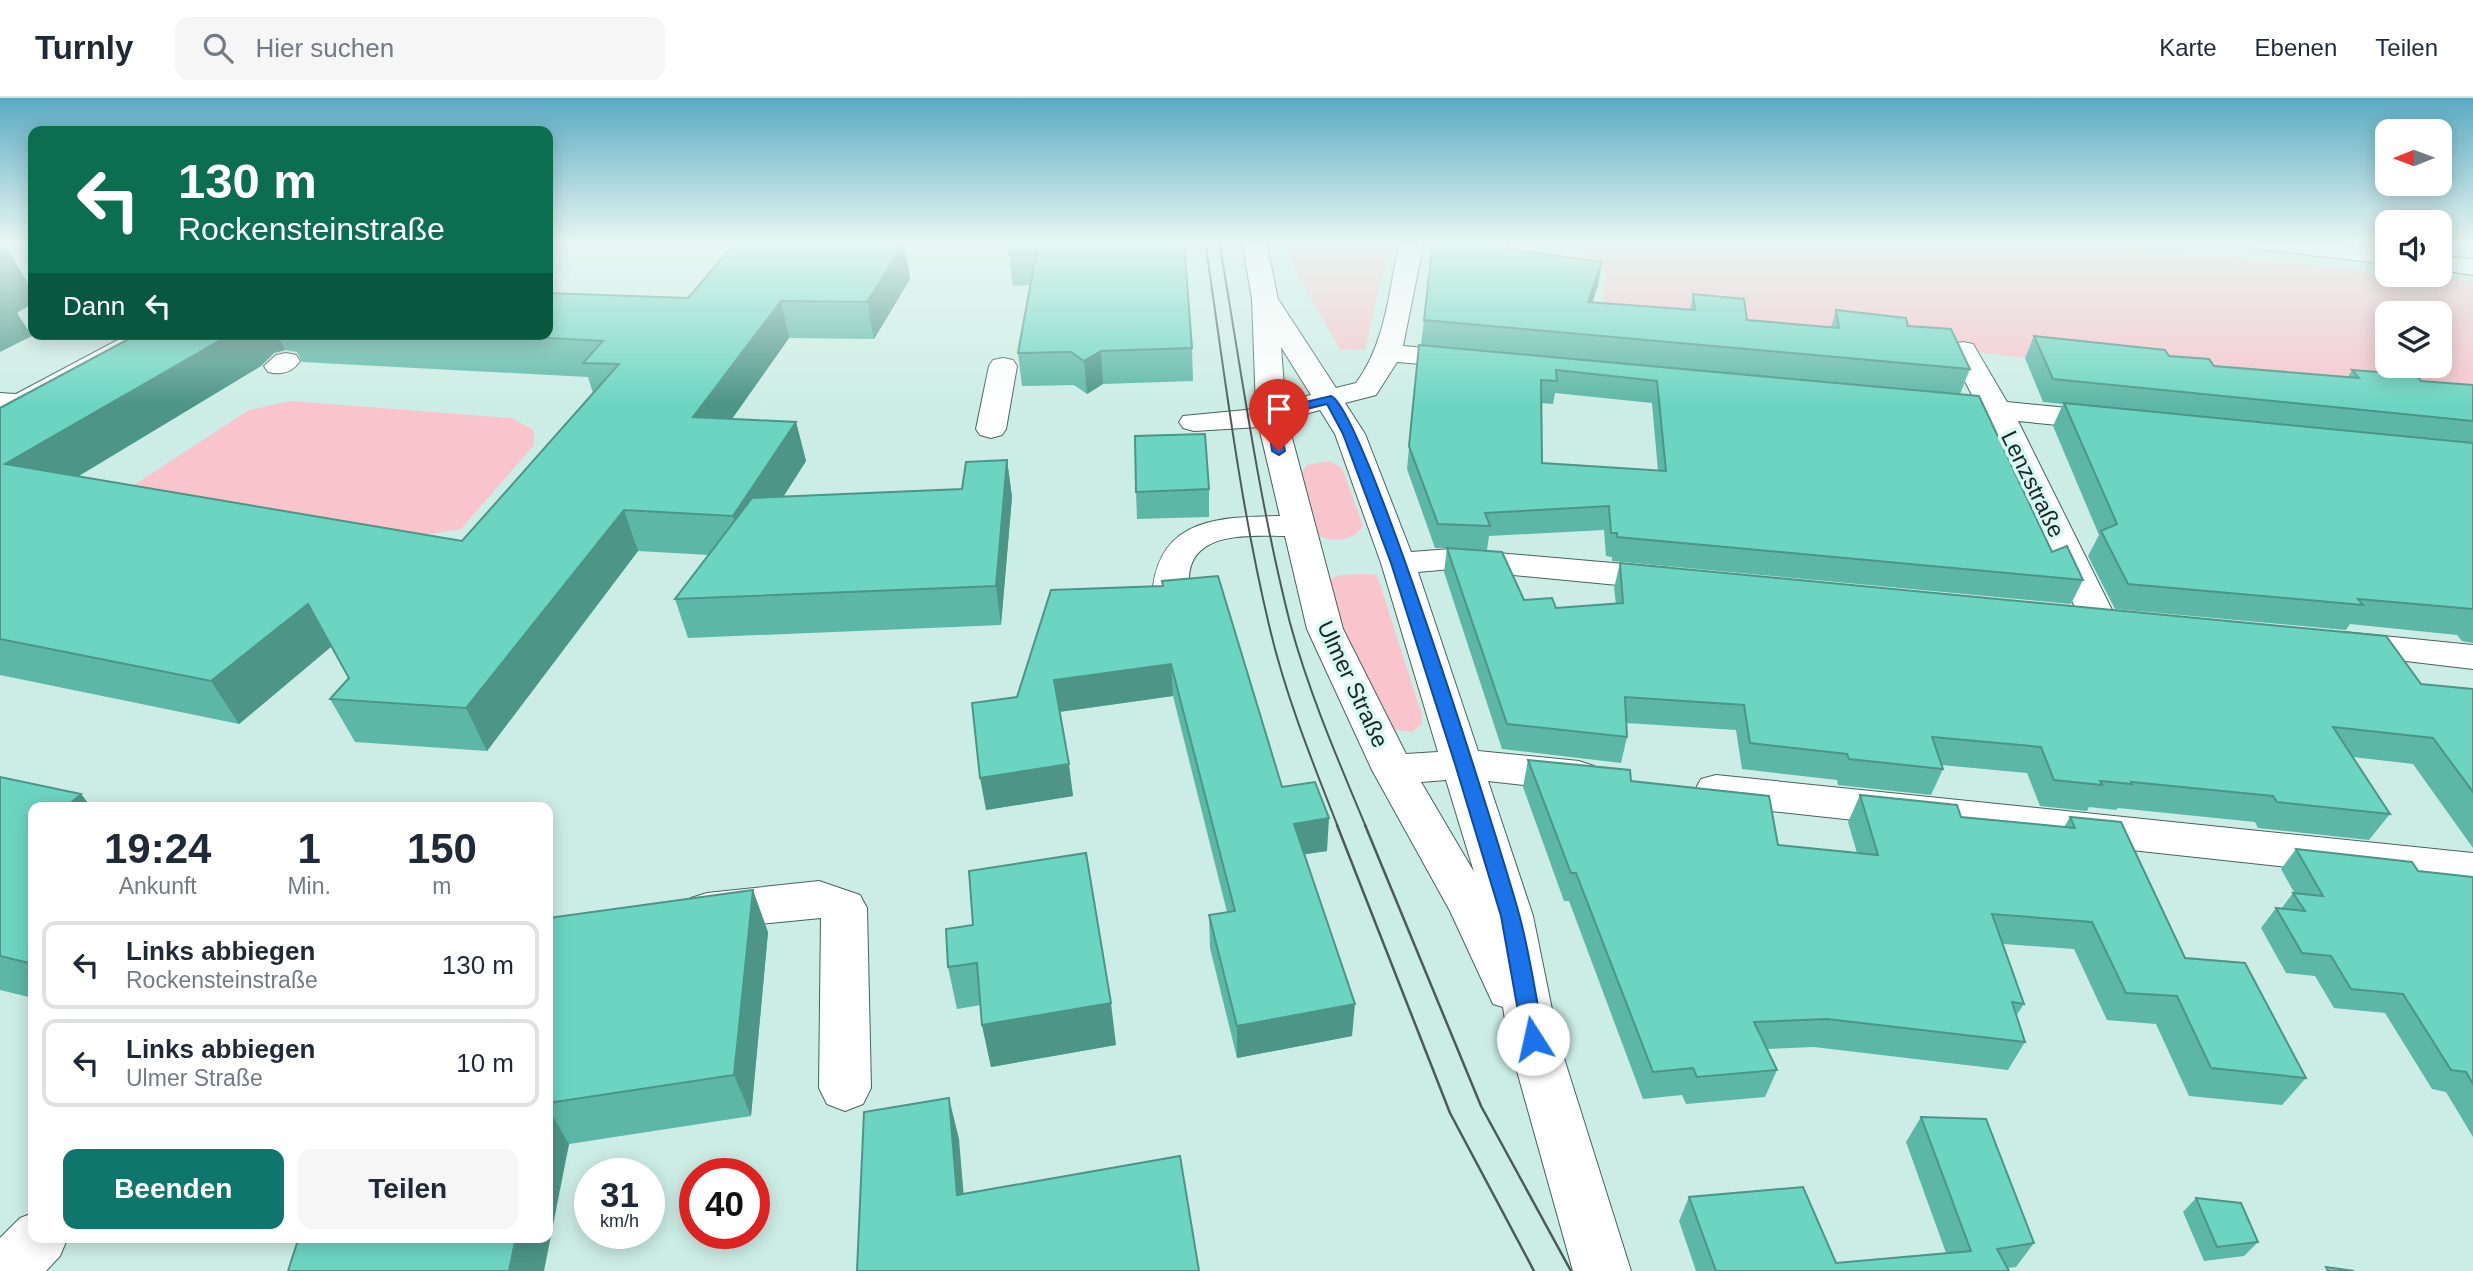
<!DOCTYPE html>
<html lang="de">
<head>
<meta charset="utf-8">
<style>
	:root { --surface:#fff; --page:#f6f6f7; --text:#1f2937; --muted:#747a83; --line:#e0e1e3; --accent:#0f766e }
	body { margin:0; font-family:Helvetica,sans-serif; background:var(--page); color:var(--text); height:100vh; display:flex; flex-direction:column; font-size:26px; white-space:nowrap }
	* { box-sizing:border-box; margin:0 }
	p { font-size:23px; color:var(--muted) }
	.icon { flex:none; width:38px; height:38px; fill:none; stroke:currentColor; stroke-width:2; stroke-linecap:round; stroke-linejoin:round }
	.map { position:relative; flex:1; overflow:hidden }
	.panel { position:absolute; left:28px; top:704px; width:525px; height:441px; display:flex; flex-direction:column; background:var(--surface); border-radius:14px; box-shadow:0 4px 18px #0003 }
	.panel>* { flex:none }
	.banner { position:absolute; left:28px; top:28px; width:525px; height:214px; border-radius:14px; box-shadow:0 4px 18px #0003; background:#0b6e4f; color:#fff; overflow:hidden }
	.needle { width:46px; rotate:269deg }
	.tools { position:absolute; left:2375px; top:21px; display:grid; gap:14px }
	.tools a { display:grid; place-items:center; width:77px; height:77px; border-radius:14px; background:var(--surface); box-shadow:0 4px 18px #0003; font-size:35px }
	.speed { position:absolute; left:574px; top:1060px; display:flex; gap:14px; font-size:35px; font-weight:700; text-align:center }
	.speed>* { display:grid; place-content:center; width:91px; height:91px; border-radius:50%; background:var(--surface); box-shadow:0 4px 18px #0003; line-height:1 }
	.speed small { font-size:18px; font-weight:400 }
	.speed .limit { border:10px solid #d22; background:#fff; color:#111 }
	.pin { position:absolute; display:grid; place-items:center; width:60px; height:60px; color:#fff; margin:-72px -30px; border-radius:50% 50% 50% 0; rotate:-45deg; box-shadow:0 0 7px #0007 }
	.pin .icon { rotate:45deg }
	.me { position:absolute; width:77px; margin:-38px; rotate:350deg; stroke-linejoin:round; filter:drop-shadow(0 0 5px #0008) }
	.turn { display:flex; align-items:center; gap:24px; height:147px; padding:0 35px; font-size:32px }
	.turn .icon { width:91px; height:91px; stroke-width:2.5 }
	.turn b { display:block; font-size:49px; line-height:60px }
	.then { display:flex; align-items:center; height:66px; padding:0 35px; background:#0003; gap:14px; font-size:26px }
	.eta { display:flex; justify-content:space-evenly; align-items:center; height:119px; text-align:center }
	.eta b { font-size:42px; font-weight:600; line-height:49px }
	.button { display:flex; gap:14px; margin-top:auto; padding:14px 35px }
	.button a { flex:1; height:80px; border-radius:14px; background:var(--accent); color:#fff; font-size:28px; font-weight:600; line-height:80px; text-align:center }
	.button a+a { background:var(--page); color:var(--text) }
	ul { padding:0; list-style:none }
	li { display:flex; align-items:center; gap:21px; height:88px; margin:0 14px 10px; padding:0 21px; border:4px solid var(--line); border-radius:14px }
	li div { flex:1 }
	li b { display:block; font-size:26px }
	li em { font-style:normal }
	header { display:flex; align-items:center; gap:42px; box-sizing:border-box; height:98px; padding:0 35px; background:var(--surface); border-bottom:2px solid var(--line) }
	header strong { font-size:33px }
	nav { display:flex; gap:38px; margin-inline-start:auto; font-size:24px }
	.search { width:490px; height:63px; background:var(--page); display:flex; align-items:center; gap:18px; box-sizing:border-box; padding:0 24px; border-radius:14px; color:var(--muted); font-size:26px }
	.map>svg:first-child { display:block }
	.green { fill:#f9c4cc; fill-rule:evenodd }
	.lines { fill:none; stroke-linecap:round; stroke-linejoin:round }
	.minor-casing { stroke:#46635d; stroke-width:2 }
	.highway-casing { stroke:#46635d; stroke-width:2 }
	.minor { fill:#fff; fill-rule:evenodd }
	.highway { fill:#fff; fill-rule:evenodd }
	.tram-far1 { stroke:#4b5c58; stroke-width:2 }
	.tram { stroke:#4b5c58; stroke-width:2.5 }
	.wall { fill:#5db7a6; fill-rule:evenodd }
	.shaded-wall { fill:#4c9587 }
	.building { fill:#6cd5c1; stroke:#4c9587; stroke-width:2; fill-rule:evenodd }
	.route { fill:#1a73e8; stroke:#114b97; stroke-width:2 }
	.labels { text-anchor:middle; stroke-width:7; stroke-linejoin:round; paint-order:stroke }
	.street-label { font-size:23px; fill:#192522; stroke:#d9faf2 }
</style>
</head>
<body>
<header>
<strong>Turnly</strong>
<div class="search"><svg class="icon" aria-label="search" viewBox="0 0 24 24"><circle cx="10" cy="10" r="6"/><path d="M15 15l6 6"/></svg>Hier suchen</div>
<nav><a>Karte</a><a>Ebenen</a><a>Teilen</a></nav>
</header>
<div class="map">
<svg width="2473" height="1173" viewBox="0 0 2473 1173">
	<rect width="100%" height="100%" fill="#ccede5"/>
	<path class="green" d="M 1284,143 L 1394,143 L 1378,192 L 1365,252 L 1340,251 L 1294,171 Z
		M 1579,143 L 2085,143 L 2355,172 L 2410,183 L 2419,177 L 2473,183 L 2473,307 L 2025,260 L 1603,207 L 1606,176 L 1581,160 ZM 2387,215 L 2440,215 L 2440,268 L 2387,268 Z
		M 290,303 L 511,320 L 534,332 L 534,347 L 461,431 L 399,441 L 94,413 L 249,312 Z
		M 1330,363 L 1342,370 L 1363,428 C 1352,445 1330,445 1314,435 L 1299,379 L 1307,367 Z
		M 1364,476 L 1377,477 L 1421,614 L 1422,626 L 1412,634 L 1391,631 L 1358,571 L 1325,483 L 1340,477 Z"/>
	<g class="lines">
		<g class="minor-casing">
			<path id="minor" d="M 1242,143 L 1266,143 L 1278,201 L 1336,290 L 1356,285 C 1386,245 1389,191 1400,143 L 1424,143 L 1403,248 L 1471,254 L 1481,256 L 1485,262 L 1481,268 L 1471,270 L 1397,264 L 1376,297 L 1345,305 L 1365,336 L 1411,454 L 1451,451 L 1670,470 L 1682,474 L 1688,481 L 1682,488 L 1670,492 L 1451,471 L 1418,474 L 1478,653 L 1579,663 L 1594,668 L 1600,678 L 1594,688 L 1579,693 L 1488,683 L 1533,818 L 1558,941 L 1631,1173 L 1573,1173 L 1508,941 L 1503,909 L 1493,906 L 1450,813 L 1372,672 L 1307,531 L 1285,438 C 1257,438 1205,433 1192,465 C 1187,476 1191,486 1184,497 L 1171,500 L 1158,497 L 1153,489 C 1162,419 1222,419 1280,418 L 1259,329 L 1194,333 L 1183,330 L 1179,324 L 1183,318 L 1256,311 L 1252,201 ZM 1281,249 L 1311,297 L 1285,303 ZM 1320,312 L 1335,336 L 1381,465 L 1438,654 L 1406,656 L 1343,531 L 1287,321 ZM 1446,682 L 1474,774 L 1421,684 Z
				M 129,236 L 163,236 L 160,242 L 31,311 L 0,313 L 0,295 L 16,296 Z
				M 1963,244 L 1973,246 L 2007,304 L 2109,314 L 2120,317 L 2124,323 L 2120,329 L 2109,332 L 2018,323 L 2117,522 L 2112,530 L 2099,533 L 2086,530 L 2081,522 L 1987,320 L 1925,312 L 1920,306 L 1925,300 L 1935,297 L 1974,301 L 1949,252 L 1953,246 Z
				M 286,255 L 296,257 L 300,263 C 292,275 281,277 268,274 L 264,268 L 276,257 Z
				M 1003,260 L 1013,262 L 1017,268 L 1006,331 L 1002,337 L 991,340 L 980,337 L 976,331 L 989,268 L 993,262 Z
				M 2343,534 L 2473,547 L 2473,571 L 2330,554 L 2324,546 L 2330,538 Z
				M 1716,677 L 2473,755 L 2473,789 L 1716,707 L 1701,703 L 1695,692 L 1701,681 Z
				M 819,783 L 860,797 L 867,810 L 871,990 L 863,1006 L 845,1013 L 827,1006 L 819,990 L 821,820 L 707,831 L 691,826 L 684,813 L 691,800 L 707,795 Z
				M 33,1115 L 33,1139 L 68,1139 L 60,1158 L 46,1173 L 0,1173 L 0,1140 L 20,1120 Z"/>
		</g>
		<g class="highway-casing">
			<path id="highway" d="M 2239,143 L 2314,143 L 2387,152 L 2387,166 L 2251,150 L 2242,148 Z
				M 2440,158 L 2473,161 L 2473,177 L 2440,172 Z"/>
		</g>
		<use href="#minor" class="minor"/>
		<use href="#highway" class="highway"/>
		<path class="tram-far1" d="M 1205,143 C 1224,271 1239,401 1269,527 C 1285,596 1312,663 1338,729
			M 1219,143 C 1241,270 1258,399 1290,525 C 1309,595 1338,662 1366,729"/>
		<path class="tram" d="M 1337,727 L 1450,1015 L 1534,1173
			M 1365,727 L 1481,1008 L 1571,1173"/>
	</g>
	<path class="wall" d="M 1184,143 L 1192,250 L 1193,283 L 1103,286 L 1087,296 L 1074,287 L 1022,288 L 1018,255 L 1031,187 L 1013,188 L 1009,157 Z
		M 858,144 L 904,146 L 910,181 L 874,241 L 789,240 L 732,321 L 796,324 L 806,363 L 783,399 L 962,391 L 1007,362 L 1012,399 L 1001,527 L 688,540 L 675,501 L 709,457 L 638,453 L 487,653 L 355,644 L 330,601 L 349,580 L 332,548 L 239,626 L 0,577 L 0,310 L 138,236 L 548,236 L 688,200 ZM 285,252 L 297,254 L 302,264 L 588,279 L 593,295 L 462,443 L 79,378 L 261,268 L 274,255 Z
		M 1508,151 L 1598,188 L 1592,204 L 1690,212 L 1693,196 L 1747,222 L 1831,229 L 1836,212 L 1908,228 L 1970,271 L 1960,296 L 2052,454 L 2083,482 L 2071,506 L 1612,463 L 1612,459 L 1606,458 L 1604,432 L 1489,438 L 1487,452 L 1462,451 L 1524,502 L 1556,510 L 1616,506 L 1614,490 L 1620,465 L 2421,586 L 2473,591 L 2473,750 L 2413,666 L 2353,659 L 2390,716 L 2369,742 L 2258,730 L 2255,724 L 2118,710 L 2116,712 L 2089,709 L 2087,713 L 2040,708 L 2027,675 L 1941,667 L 1943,671 L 1931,697 L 1838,687 L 1837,682 L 1742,671 L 1736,632 L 1626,625 L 1627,639 L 1621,665 L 1502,651 L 1444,474 L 1447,450 L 1435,450 L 1407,371 L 1419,247 L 1421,247 L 1424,222 ZM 1555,295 L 1652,305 L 1658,373 L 1542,365 L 1541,305 L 1553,306 Z
		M 2034,238 L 2169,258 L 2214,268 L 2348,279 L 2352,272 L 2421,283 L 2473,287 L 2473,545 L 2462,543 L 2457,537 L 2350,526 L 2346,532 L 2115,511 L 2088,458 L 2099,437 L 2053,328 L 2063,306 L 2043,304 L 2025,260 Z
		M 1209,391 L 1209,419 L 1137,421 L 1136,394 Z
		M 1162,483 L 1282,689 L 1327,753 L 1305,756 L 1352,938 L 1237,960 L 1210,850 L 1209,817 L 1227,814 L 1173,598 L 1060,614 L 1073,698 L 986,712 L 1017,599 L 1162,488 Z
		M 1528,662 L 1631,683 L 1778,747 L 1857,755 L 1848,724 L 1860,697 L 1961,719 L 2064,729 L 2070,719 L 2185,860 L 2306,980 L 2282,1007 L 2189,998 L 2156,926 L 2107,922 L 2074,851 L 2003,846 L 2024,906 L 2016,918 L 2025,944 L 2008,972 L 1814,949 L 1767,951 L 1777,972 L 1765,999 L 1686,1006 L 1682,997 L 1643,1001 L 1569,803 L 1564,803 L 1523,689 Z
		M 0,679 L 81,696 L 91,709 L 33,709 L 33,900 L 0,892 Z
		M 2296,751 L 2418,773 L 2473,779 L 2473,1039 L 2446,994 L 2432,991 L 2385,915 L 2334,910 L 2315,878 L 2286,875 L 2261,830 L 2276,810 L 2281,811 L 2293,795 L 2295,796 L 2281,771 Z
		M 548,820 L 768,834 L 751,1018 L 569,1046 L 548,1139 Z
		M 973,827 L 1116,947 L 991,969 L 982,927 L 981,907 L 957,911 L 948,869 Z
		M 1921,1019 L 2034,1145 L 2016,1169 L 2007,1170 L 2009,1173 L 1696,1173 L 1679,1123 L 1689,1099 L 1836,1165 L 1946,1155 L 1906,1044 Z
		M 2196,1100 L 2258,1144 L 2244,1158 L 2204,1163 L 2183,1114 Z"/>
	<path class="shaded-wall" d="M 904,146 L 910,181 L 874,241 L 867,204 Z
		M 6,149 L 33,193 L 33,205 L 17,215 L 32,238 L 0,254 L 0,152 Z
		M 1602,164 L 1598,188 L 1584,228 L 1588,204 Z
		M 781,203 L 789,240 L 705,359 L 693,319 Z
		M 231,236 L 277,236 L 285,252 L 274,255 L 261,268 L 32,406 L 5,366 Z
		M 1101,253 L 1103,286 L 1087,296 L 1084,263 Z
		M 796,324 L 806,363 L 745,459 L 733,418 Z
		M 1007,362 L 1012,399 L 1001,527 L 996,488 Z
		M 624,412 L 638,453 L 487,653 L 466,610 Z
		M 308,506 L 332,548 L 239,626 L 211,583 Z
		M 1171,566 L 1173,598 L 1058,614 L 1054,582 Z
		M 1069,666 L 1073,698 L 986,712 L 980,680 Z
		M 81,696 L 91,709 L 66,709 Z
		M 1329,720 L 1327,753 L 1293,758 L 1294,726 Z
		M 753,792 L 768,834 L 751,1018 L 734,977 Z
		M 1111,905 L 1116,947 L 991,969 L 982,927 Z
		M 1355,906 L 1352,938 L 1237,960 L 1237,928 Z
		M 949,1000 L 959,1041 L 967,1137 L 957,1097 Z
		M 548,1010 L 569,1046 L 544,1173 L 509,1173 L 516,1139 L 548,1139 Z"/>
	<path class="building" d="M 737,143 L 826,143 L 904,146 L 867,204 L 781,203 L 693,319 L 796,324 L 733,418 L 624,412 L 466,610 L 330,601 L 349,580 L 308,506 L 211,583 L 0,541 L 0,310 L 138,236 L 231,236 L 5,366 L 462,443 L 619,266 L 583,265 L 603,243 L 476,236 L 548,236 L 548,195 L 688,200 Z
		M 1011,143 L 1184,143 L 1192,250 L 1101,253 L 1084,263 L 1071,254 L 1018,255 L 1036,156 L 1009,157 Z
		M 1433,143 L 1507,143 L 1508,151 L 1602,164 L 1588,204 L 1695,212 L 1693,196 L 1744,201 L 1747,222 L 1839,230 L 1836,212 L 1906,220 L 1908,228 L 1951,231 L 1970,271 L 1424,222 Z
		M 2034,238 L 2165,252 L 2169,258 L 2209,261 L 2214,268 L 2359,280 L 2352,272 L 2416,277 L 2421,283 L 2473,287 L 2473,323 L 2053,281 Z
		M 1419,247 L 1979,298 L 2052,454 L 2067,448 L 2083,482 L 1617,439 L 1617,435 L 1611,435 L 1609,408 L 1485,415 L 1490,428 L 1438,426 L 1409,348 ZM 1556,272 L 1657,283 L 1666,373 L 1542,365 L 1541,282 L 1557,283 Z
		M 2064,305 L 2473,345 L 2473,511 L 2358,501 L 2363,507 L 2128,486 L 2101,433 L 2117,426 Z
		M 1205,336 L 1209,391 L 1136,394 L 1135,338 Z
		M 1007,362 L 996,488 L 675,501 L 752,400 L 962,391 L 966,364 Z
		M 1447,450 L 1502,454 L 1524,502 L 1552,500 L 1556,510 L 1623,505 L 1620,465 L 2386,538 L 2421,586 L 2473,591 L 2473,694 L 2433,640 L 2333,629 L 2390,716 L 2277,704 L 2273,698 L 2131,684 L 2132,686 L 2100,683 L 2102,687 L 2054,682 L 2041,649 L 1932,639 L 1943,671 L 1849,661 L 1847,656 L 1750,645 L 1744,607 L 1625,599 L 1627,639 L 1507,626 Z
		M 1218,478 L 1282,689 L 1315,684 L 1329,720 L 1294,726 L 1355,906 L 1237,928 L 1209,817 L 1235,813 L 1171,566 L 1054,582 L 1069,666 L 980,680 L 972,605 L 1017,599 L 1051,492 L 1163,488 L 1162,483 Z
		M 1528,662 L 1630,672 L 1631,683 L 1769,698 L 1778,747 L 1878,757 L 1860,697 L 1957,707 L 1961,719 L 2075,730 L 2070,719 L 2121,724 L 2185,860 L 2245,865 L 2306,980 L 2211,970 L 2177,898 L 2126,895 L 2092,824 L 1992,816 L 2024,906 L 2012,904 L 2025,944 L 1827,921 L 1754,924 L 1777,972 L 1697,979 L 1693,970 L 1653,974 L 1576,775 L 1571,775 Z
		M 0,679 L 81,696 L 66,709 L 33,709 L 33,866 L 0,858 Z
		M 2296,751 L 2412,764 L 2418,773 L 2473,779 L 2473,986 L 2466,974 L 2451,972 L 2403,896 L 2351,891 L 2331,858 L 2302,855 L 2276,810 L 2305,813 L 2293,795 L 2323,798 Z
		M 1086,755 L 1111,905 L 982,927 L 977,865 L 948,869 L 946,831 L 973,827 L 969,773 Z
		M 753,792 L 734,977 L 548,1005 L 548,820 Z
		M 949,1000 L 957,1097 L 1180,1058 L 1199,1173 L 857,1173 L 864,1014 Z
		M 1921,1019 L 1986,1021 L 2034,1145 L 1997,1151 L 2009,1173 L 1716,1173 L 1689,1099 L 1803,1089 L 1836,1165 L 1971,1153 Z
		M 2196,1100 L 2241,1105 L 2258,1144 L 2217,1149 Z
		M 299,1139 L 516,1139 L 509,1173 L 288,1173 Z
		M 2326,1169 L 2354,1173 L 2328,1173 Z"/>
	<linearGradient id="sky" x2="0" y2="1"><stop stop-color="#5aaac2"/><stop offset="0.47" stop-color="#e8f7f3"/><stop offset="1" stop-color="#e8f7f3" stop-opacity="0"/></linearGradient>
	<rect width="2473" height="307" fill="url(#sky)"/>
	<path class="route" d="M 1331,298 C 1364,311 1502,754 1519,816 C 1530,856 1536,900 1544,941 L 1541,947 L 1533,950 L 1526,947 L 1523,941 L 1501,818 L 1455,666 L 1391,465 L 1343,336 L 1327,306 L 1278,318 L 1285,353 L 1279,357 L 1272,353 L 1267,313 Z"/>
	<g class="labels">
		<g class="street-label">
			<text transform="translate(2033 386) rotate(64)" y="8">Lenzstraße</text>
			<text transform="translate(1353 586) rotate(65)" y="8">Ulmer Straße</text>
		</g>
	</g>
</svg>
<div class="tools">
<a><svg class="needle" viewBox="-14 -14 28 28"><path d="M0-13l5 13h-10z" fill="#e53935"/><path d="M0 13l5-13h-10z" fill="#747a83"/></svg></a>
<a><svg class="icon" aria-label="sound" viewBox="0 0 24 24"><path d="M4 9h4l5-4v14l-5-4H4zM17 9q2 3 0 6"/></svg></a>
<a><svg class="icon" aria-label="layers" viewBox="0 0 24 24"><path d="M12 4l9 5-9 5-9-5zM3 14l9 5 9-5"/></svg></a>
</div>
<div class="speed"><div>31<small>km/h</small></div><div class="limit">40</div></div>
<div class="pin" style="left:1279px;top:353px;background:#d93025"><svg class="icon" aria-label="arrive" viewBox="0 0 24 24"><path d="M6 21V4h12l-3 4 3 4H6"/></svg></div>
<svg class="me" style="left:1533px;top:941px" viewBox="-20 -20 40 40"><circle r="19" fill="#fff"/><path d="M0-13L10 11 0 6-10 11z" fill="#1a73e8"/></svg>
<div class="banner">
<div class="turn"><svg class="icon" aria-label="left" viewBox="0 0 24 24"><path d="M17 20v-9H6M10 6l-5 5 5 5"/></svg><div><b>130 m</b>Rockensteinstraße</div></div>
<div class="then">Dann<svg class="icon" aria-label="left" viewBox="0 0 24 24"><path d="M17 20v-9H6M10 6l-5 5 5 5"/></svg></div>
</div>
<section class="panel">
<div class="eta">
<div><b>19:24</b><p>Ankunft</p></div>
<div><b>1</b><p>Min.</p></div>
<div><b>150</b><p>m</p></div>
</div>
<ul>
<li><svg class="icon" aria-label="left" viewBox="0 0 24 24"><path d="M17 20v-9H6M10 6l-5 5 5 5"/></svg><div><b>Links abbiegen</b><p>Rockensteinstraße</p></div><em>130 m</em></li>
<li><svg class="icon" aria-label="left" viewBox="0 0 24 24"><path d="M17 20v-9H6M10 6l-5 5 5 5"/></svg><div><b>Links abbiegen</b><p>Ulmer Straße</p></div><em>10 m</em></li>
</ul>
<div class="button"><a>Beenden</a><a>Teilen</a></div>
</section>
</div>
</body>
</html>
